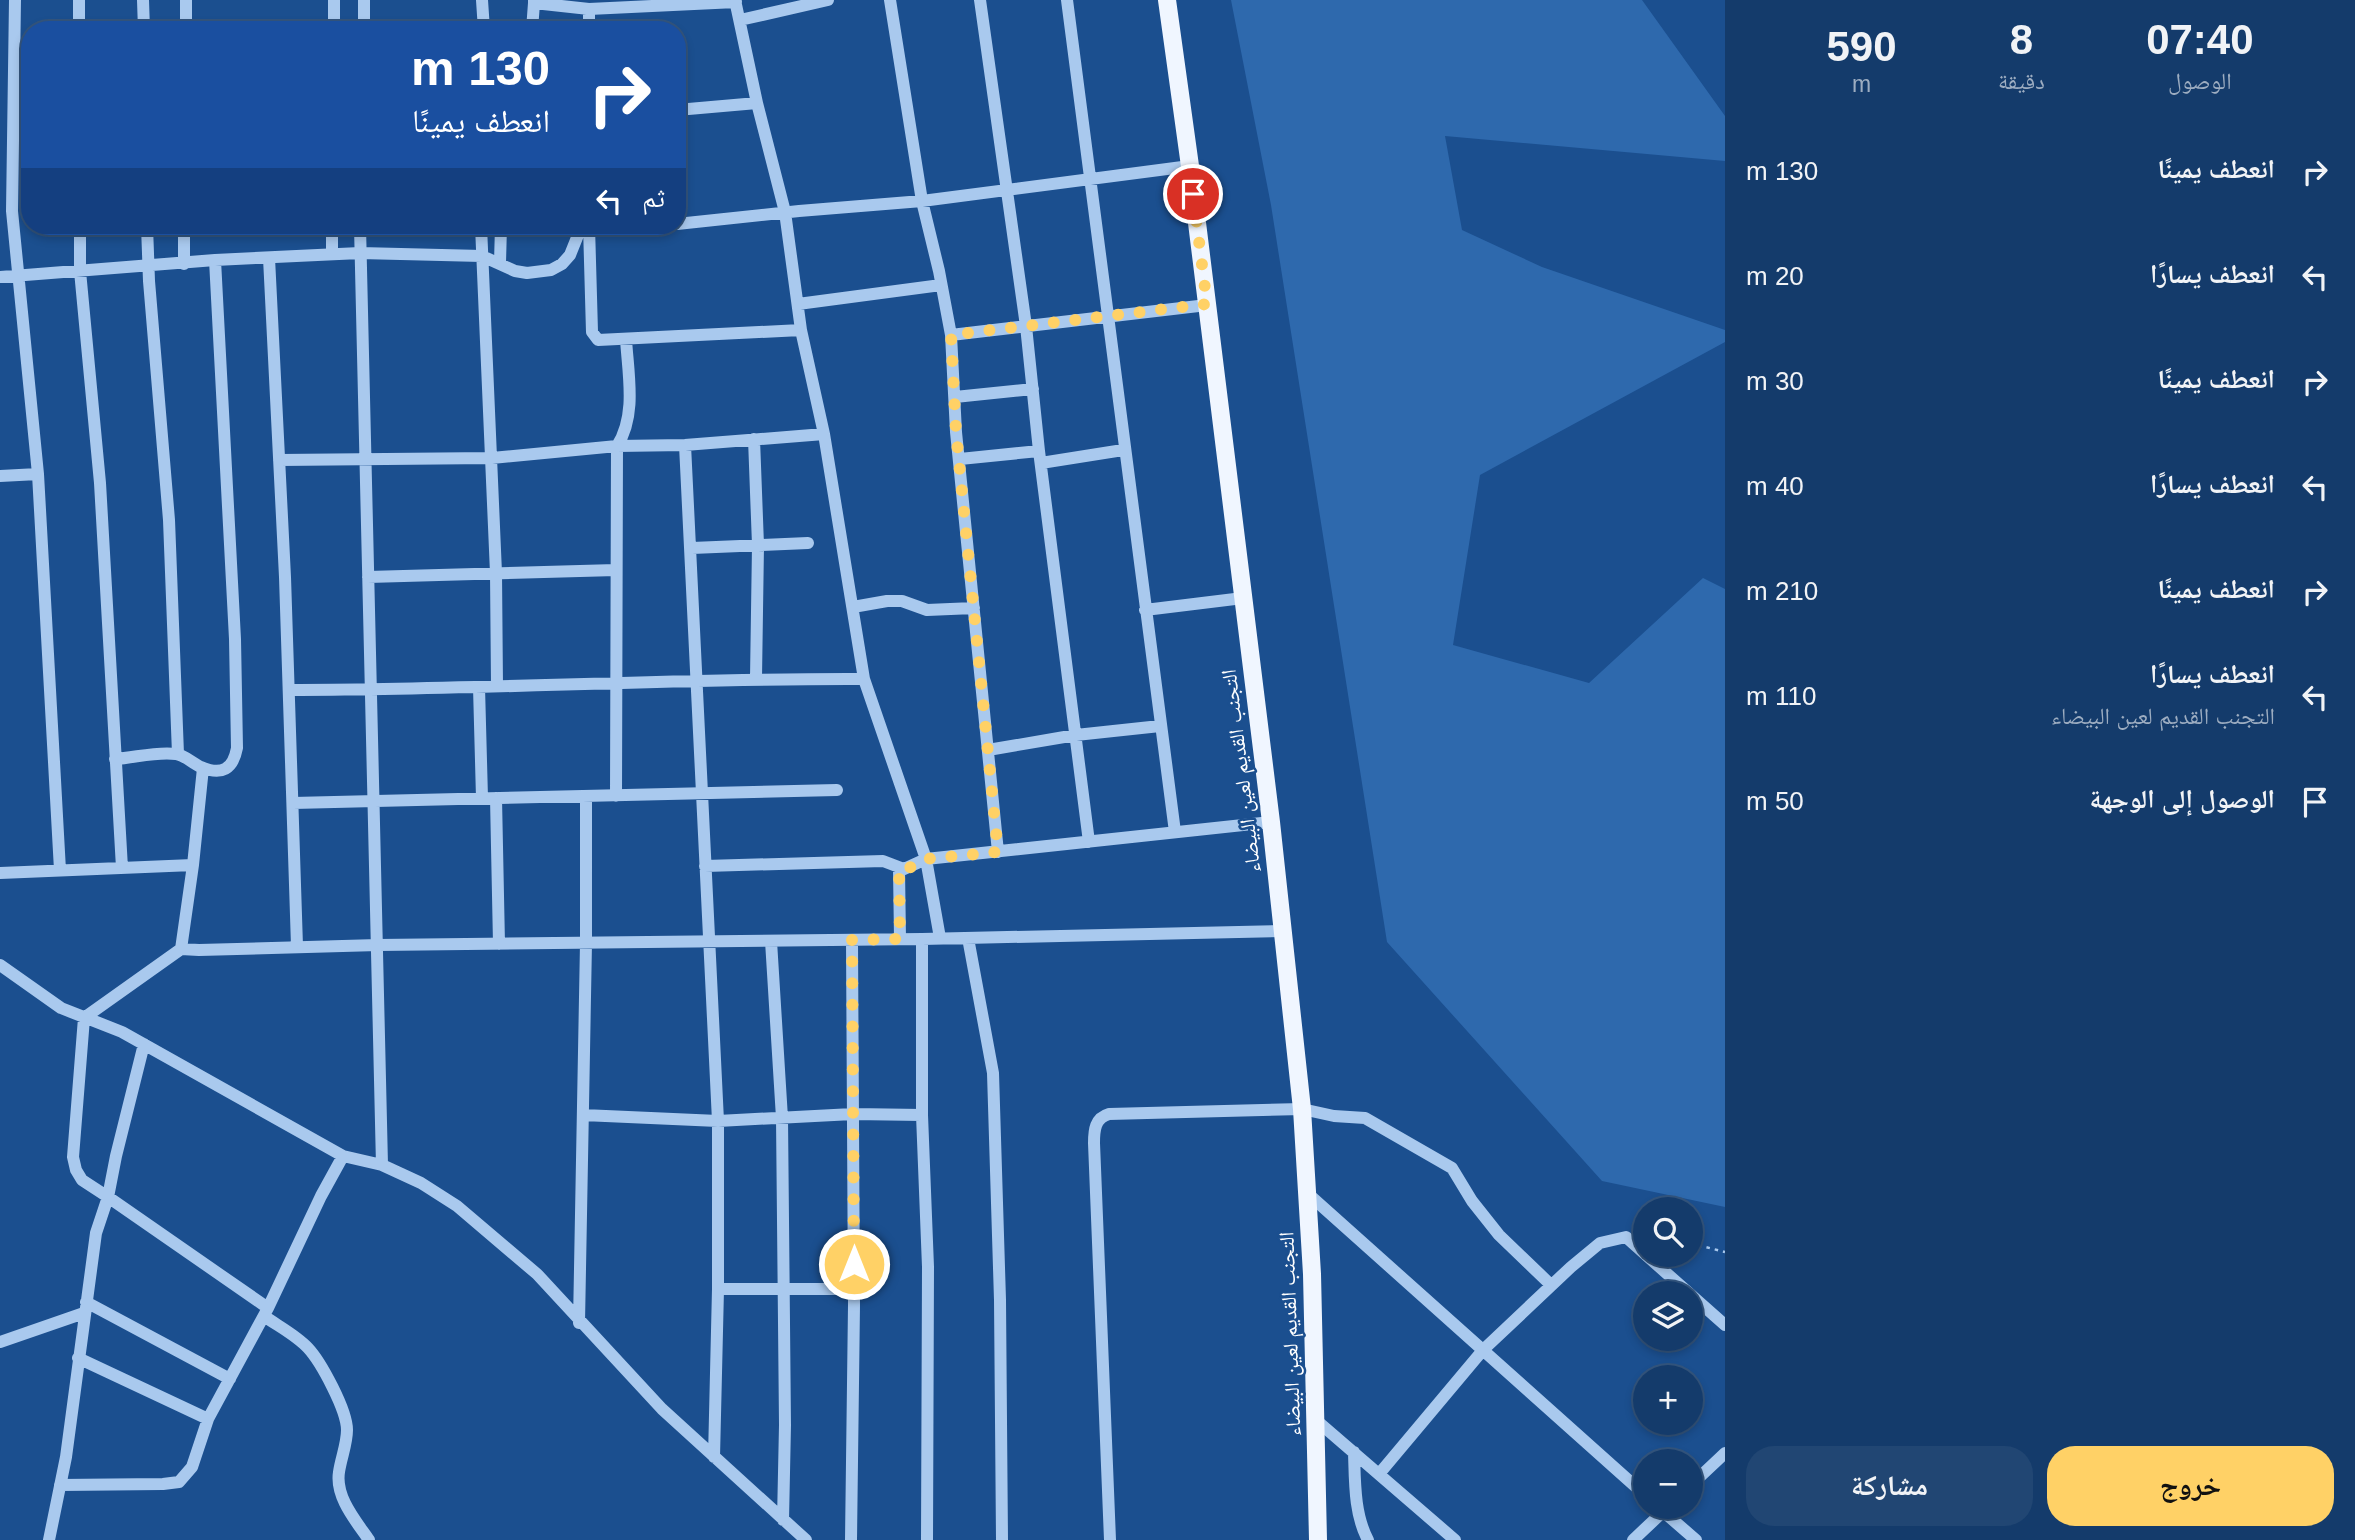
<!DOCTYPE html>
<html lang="ar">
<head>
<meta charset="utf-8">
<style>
	:root { --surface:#143b6b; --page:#214673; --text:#f1f3f6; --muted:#9dadc1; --line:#33557e; --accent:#ffd166 }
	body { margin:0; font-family:Arial,"Noto Naskh Arabic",sans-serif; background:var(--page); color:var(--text); direction:rtl; height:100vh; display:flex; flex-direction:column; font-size:26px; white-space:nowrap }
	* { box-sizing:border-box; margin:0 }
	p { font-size:23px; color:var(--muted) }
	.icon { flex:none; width:38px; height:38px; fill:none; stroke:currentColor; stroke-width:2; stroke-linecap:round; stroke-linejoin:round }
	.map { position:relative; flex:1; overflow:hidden; direction:ltr }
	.panel { display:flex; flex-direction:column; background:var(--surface); width:630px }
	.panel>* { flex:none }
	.banner { position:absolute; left:21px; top:21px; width:665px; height:214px; border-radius:28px; box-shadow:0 4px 10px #0003,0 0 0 2px var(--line); direction:rtl; background:#1a4fa0; color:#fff; overflow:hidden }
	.buttons { position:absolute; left:1633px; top:1197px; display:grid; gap:14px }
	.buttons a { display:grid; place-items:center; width:70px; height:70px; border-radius:50%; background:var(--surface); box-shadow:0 4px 10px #0003,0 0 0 2px var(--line); font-size:35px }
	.pin { position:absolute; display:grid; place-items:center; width:60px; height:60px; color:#fff; margin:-30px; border:4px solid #fff; border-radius:50%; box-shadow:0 2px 7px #0007 }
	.me { position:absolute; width:77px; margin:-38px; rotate:0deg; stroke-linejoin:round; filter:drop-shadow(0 0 5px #0008) }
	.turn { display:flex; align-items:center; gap:24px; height:147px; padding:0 21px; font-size:32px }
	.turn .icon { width:91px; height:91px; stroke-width:2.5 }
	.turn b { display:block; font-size:49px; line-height:60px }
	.then { display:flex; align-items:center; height:66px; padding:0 21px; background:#0003; gap:14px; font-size:26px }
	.eta { display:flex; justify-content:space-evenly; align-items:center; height:119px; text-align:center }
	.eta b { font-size:42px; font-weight:700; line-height:49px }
	.action { display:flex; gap:14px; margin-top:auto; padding:14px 21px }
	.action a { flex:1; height:80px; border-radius:28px; background:var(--accent); color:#111; font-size:28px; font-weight:700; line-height:80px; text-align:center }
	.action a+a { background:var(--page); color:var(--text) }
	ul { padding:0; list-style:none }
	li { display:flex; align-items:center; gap:21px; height:105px; padding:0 21px }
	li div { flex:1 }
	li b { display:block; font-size:26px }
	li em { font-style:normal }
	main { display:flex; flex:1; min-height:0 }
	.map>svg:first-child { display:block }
	.green { fill:#2e69ad }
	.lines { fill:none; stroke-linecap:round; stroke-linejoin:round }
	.path { stroke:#a9c9ee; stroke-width:2.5; stroke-dasharray:3.5 5; stroke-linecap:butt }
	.minor { stroke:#a9c9ee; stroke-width:12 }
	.major { stroke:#f0f6ff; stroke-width:18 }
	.route { stroke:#ffd166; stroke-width:12; stroke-dasharray:0 21.6 }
	.labels { text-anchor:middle; stroke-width:5; stroke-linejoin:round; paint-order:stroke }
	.street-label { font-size:21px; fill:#fff; stroke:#1b4f8f }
</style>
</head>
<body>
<main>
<section class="panel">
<div class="eta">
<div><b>07:40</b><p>الوصول</p></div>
<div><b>8</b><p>دقيقة</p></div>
<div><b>590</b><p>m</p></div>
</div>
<ul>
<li><svg class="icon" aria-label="right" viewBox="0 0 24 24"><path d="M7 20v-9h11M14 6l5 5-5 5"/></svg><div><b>انعطف يمينًا</b></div><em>130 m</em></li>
<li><svg class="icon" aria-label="left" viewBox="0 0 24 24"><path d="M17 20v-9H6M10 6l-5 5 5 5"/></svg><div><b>انعطف يسارًا</b></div><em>20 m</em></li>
<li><svg class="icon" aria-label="right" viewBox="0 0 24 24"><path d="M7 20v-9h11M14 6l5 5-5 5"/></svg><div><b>انعطف يمينًا</b></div><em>30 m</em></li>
<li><svg class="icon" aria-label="left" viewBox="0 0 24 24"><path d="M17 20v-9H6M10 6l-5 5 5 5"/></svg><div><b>انعطف يسارًا</b></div><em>40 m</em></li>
<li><svg class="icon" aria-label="right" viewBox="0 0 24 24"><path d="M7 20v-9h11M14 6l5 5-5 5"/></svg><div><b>انعطف يمينًا</b></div><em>210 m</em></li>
<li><svg class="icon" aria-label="left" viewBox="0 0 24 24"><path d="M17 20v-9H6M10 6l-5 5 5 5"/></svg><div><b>انعطف يسارًا</b><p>التجنب القديم لعين البيضاء</p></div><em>110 m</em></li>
<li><svg class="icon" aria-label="arrive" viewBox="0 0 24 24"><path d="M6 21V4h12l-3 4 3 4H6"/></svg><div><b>الوصول إلى الوجهة</b></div><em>50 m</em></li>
</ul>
<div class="action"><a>خروج</a><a>مشاركة</a></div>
</section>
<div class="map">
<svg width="1725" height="1540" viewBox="0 0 1725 1540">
	<rect width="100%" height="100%" fill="#1b4f8f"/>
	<path class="green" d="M 1231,0 L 1642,0 L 1725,116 L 1725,161 L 1445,136 L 1462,230 L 1542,267 L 1725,330 L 1725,342 L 1480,475 L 1453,645 L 1589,683 L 1703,578 L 1725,589 L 1725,1207 L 1602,1181 L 1387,942 L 1271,205 Z"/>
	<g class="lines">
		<path class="path" d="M 1690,1243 L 1725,1252"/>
		<path class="minor" d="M 15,0 L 12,211 L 38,474 L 60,870
			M 79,0 L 79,30
			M 143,0 L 144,30
			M 186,0 L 186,30
			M 364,0 L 364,30
			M 482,0 L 484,30
			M 534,0 L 534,3 L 589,9 L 589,30
			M 735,0 L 757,103 L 785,212 L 801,330 L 824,434 L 864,679 L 926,859 L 940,938
			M 890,0 L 922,201 L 939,271 L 951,335 L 956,432 L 998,852
			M 980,0 L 1026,326 L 1039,451 L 1089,842
			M 1067,0 L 1175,832
			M 589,9 L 736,2
			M 740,20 L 828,0
			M 334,30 L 334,0
			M 532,30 L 534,3
			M 677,110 L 757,103
			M 677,224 L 799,211 L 922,201 L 1190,166
			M 80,226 L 80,271 L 100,483 L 122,868
			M 147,226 L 149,281 L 169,520 L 178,754
			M 332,226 L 332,254
			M 360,226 L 382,1165 L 421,1183 L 457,1206 L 537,1274 L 662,1409 L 806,1540
			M 481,226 L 496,573 L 497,686
			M 589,226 L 592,332 L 598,340 L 801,330
			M 269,258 L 285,577 L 297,946
			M 500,263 L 501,226
			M 184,264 L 184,226
			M 0,277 L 215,260 L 360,253 L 482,256 L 515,271 L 527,273 L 551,270 L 562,264 L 570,255 L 580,230 L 589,226
			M 798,304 L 941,285
			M 951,335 L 1207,305
			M 955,397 L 1033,389
			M 754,439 L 758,545 L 756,678
			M 685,445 L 718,1121 L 718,1289 L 714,1457
			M 960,459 L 1039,451
			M 279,460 L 492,458 L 617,446 L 685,445 L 824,434
			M 1041,463 L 1123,450
			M 0,476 L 38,474
			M 692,548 L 808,543
			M 368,577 L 616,570
			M 853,607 L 887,601 L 902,601 L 927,610 L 974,608
			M 1145,610 L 1243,598
			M 479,687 L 482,798
			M 290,690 C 481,690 673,678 864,679
			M 988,750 L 1076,735 L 1160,726
			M 115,759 C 134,758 157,751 176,754 C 185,755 193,764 201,767 C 222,776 233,769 237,748 L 235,639 L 215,260
			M 616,796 L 617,446 C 637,415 628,374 626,339
			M 496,798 L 499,944
			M 293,803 L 837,790
			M 193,865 L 203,768
			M 705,866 L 883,861 L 904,869 L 926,859 L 1271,822
			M 899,869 L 900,939
			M 0,873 L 193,865 L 181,949 L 199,950 L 378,945 L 922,939 L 1283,931
			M 968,938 L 993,1073 L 1000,1300 L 1002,1540
			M 922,939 L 922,1115 L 928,1267 L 927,1540
			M 771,941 L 782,1118 L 785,1425 L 783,1520
			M 181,949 L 84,1018 L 73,1157 L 76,1170 L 82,1180 L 108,1197 L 268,1308
			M 0,965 L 61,1008 L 122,1032 L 343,1156 L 382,1165
			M 583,1115 L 718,1121 L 853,1114 L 922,1115
			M 1306,1192 L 1645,1495
			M 1646,1255 L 1725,1325
			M 718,1289 L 854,1289
			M 86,1302 L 230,1379
			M 264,1316 C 278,1326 296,1335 308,1348 C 321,1362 347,1410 347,1430 C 347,1444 341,1458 339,1472 C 335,1497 356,1521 369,1540
			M 579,1323 L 586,943 L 586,797
			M 0,1342 L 84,1313
			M 78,1358 L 208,1419
			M 1316,1420 L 1455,1540
			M 1354,1452 C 1355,1481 1354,1514 1368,1540
			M 1379,1474 L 1483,1350 L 1571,1267 L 1600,1243 L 1626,1237 L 1645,1254
			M 60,1485 L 163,1484 L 179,1482 L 192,1467 L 208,1419 L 268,1308 L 321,1196 L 343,1156
			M 1690,1486 L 1725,1453
			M 1658,1507 L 1696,1540
			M 49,1540 L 66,1457 L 96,1233 L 108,1197 L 116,1156 L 144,1044
			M 851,1540 L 854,1305 L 852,940
			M 1110,1540 L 1094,1143 C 1094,1130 1095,1118 1109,1114 L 1302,1109 L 1334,1116 L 1365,1118 L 1452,1168 L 1472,1201 L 1499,1235 L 1551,1285
			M 1633,1540 L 1668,1507"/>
		<path class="major" d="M 1167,0 L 1190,166 L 1271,822 L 1302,1109 L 1312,1274 L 1318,1540"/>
	</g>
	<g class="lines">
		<path class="route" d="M 854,1264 L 852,940 L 900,939 L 899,869 L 909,868 L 926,859 L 998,852 L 956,432 L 951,335 L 1207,304 L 1193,194"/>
	</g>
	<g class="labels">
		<g class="street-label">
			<text transform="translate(1241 771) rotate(-97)" y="7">التجنب القديم لعين البيضاء</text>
			<text transform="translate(1290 1334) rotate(-92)" y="7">التجنب القديم لعين البيضاء</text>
		</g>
	</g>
</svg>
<div class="buttons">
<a><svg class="icon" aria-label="search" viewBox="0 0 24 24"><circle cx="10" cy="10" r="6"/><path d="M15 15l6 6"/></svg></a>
<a><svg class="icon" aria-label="layers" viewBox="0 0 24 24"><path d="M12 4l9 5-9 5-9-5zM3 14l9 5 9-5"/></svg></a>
<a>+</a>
<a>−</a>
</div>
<div class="pin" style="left:1193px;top:194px;background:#d93025"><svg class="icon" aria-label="arrive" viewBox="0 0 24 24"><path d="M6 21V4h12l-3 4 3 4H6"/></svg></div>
<svg class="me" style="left:854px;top:1264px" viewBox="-20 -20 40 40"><circle r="17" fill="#ffd166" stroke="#fff" stroke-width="3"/><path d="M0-11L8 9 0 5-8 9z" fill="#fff"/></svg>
<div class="banner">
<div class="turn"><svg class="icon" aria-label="right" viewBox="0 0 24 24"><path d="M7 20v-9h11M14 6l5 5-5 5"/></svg><div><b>130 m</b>انعطف يمينًا</div></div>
<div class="then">ثم<svg class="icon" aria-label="left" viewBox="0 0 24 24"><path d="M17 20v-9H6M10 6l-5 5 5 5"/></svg></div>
</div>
</div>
</main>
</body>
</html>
